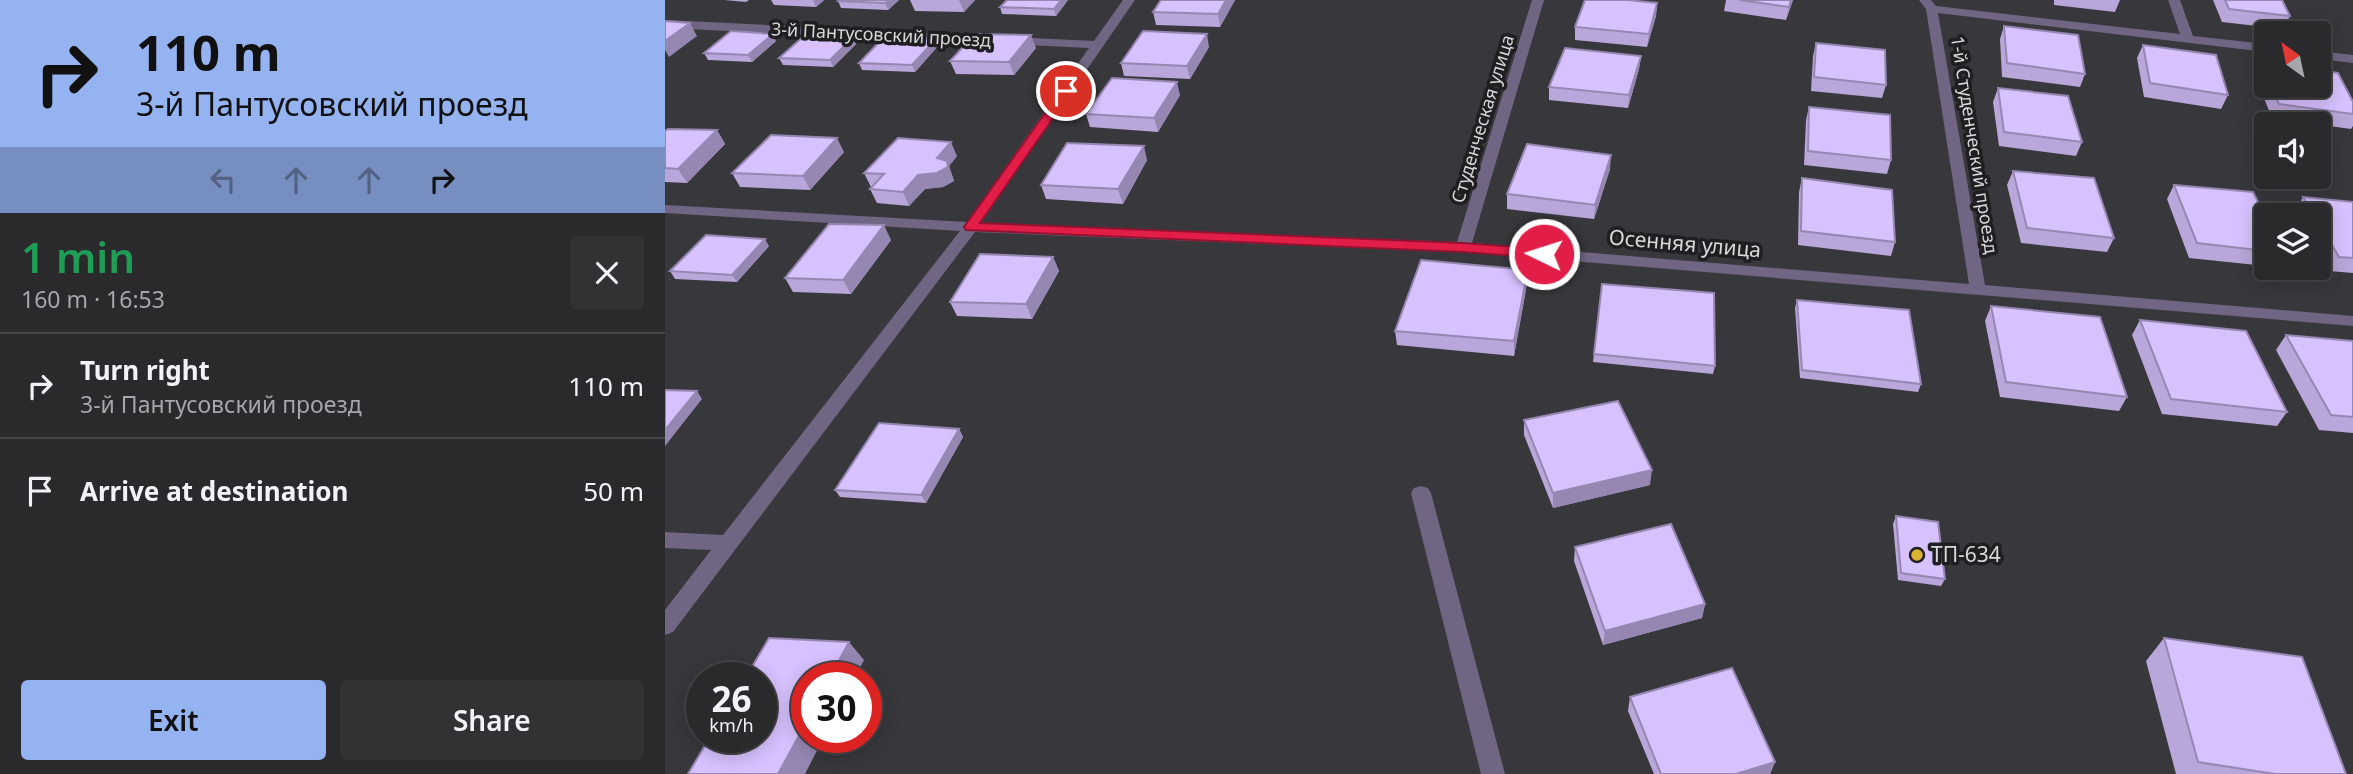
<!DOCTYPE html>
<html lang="en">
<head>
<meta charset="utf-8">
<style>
	:root { --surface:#2a292c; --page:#323134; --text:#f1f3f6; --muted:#a5a6a9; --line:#464548; --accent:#95b2f1 }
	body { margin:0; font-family:"Noto Sans",sans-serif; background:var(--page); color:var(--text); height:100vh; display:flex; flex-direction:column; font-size:26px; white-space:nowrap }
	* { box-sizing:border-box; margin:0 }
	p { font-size:23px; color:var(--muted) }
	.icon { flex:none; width:38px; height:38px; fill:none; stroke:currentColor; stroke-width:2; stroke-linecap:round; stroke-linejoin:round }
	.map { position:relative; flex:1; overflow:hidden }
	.panel { display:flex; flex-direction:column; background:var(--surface); width:665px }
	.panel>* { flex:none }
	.banner { background:#95b2f1; color:#111; overflow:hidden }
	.needle { width:46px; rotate:327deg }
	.fabs { position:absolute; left:1589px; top:21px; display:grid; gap:14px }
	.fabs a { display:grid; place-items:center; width:77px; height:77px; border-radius:7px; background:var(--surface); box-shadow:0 4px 18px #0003,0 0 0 2px var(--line); font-size:35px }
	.speed { position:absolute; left:21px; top:662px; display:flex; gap:14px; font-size:35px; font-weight:700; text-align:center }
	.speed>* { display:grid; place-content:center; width:91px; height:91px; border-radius:50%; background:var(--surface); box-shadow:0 4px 18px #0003,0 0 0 2px var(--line); line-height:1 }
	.speed small { font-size:18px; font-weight:400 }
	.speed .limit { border:10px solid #d22; background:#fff; color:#111 }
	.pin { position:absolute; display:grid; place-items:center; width:60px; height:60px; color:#fff; margin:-30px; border:4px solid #fff; border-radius:50%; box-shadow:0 2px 7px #0007 }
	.me { position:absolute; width:77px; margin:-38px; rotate:274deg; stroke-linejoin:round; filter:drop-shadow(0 0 5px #0008) }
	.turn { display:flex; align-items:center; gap:24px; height:147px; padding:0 21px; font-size:32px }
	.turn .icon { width:91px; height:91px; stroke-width:2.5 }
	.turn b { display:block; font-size:49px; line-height:60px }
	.lanes { display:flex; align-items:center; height:66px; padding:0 21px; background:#0003; justify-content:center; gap:35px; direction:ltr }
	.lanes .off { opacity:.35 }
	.round { display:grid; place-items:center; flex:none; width:74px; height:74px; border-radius:7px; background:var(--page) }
	.headline { display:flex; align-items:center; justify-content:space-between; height:119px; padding:0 21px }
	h1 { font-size:42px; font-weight:600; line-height:52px; color:#1e9e55 }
	.cta { display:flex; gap:14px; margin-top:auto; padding:14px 21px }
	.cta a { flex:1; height:80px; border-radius:7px; background:var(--accent); color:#111; font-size:28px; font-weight:600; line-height:80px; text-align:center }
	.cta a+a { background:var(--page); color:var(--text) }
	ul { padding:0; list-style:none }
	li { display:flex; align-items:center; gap:21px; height:105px; padding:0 21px; border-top:2px solid var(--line) }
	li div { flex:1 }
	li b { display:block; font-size:26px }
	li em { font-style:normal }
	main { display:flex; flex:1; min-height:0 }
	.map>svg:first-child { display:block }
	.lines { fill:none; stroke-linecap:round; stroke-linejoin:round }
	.minor { fill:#706583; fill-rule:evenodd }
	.wall { fill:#b9a6da }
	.shaded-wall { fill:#9687b2 }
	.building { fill:#d7c1fe; stroke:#9687b2; stroke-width:2 }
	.route { fill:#e11d48; stroke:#92132f; stroke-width:2 }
	.poi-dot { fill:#dab333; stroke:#1f1e20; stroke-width:2.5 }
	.labels { text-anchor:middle; stroke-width:7; stroke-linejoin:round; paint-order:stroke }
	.far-street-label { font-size:18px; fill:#d8d7da; stroke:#1f1e20 }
	.street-label { font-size:21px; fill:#d8d7da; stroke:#1f1e20 }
	.poi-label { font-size:21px; fill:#d8d7da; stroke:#1f1e20; text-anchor:start }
</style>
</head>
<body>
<main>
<section class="panel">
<div class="banner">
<div class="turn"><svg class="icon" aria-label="right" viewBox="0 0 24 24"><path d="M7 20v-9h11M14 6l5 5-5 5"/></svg><div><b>110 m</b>3-й Пантусовский проезд</div></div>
<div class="lanes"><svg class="icon off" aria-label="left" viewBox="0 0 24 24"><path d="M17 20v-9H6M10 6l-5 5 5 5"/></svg><svg class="icon off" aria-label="ahead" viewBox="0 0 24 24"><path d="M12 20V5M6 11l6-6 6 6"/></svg><svg class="icon off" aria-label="ahead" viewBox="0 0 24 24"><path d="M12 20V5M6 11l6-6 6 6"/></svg><svg class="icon" aria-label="right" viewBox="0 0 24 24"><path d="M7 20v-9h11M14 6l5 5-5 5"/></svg></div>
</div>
<div class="headline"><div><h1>1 min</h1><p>160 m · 16:53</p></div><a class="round"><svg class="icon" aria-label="close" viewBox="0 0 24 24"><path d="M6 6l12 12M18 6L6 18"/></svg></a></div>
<ul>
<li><svg class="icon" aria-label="right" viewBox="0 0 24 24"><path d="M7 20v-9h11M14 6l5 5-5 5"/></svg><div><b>Turn right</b><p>3-й Пантусовский проезд</p></div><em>110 m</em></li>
<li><svg class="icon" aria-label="arrive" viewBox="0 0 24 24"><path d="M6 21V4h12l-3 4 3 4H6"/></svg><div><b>Arrive at destination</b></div><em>50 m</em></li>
</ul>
<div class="cta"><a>Exit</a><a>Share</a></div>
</section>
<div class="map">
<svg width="1688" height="774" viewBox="0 0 1688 774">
	<rect width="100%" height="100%" fill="#38373b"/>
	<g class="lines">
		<path class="minor" d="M 458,0 L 470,0 L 316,223 L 792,242 L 867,0 L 879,0 L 807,243 L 1304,284 L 1261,9 L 1254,0 L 1266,0 L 1271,6 L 1515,34 L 1503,0 L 1515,0 L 1528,36 L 1601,44 L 1601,52 L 1273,13 L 1320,285 L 1688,316 L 1688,326 L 798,252 L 310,232 L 8,632 L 0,635 L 0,610 L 46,550 L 0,548 L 0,532 L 58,535 L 295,231 L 0,213 L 0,205 L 302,222 L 424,48 L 0,28 L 0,20 L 429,41 Z
			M 1654,51 L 1688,55 L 1688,63 L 1654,59 Z
			M 756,486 L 763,488 L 766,493 L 840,774 L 816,774 L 746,493 L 749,488 Z"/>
	</g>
	<path class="wall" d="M 59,0 L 84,0 L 81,2 Z
		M 106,0 L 159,0 L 151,7 L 109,5 Z
		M 174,0 L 234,0 L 223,10 L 176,8 L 173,1 Z
		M 245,0 L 310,0 L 299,12 L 250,11 Z
		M 342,0 L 403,0 L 391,16 L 337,14 L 335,7 Z
		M 496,0 L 570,0 L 555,27 L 491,25 L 488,12 Z
		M 1061,0 L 1128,0 L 1121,20 L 1059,11 Z
		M 1389,0 L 1455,0 L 1450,12 L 1389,5 Z
		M 1548,0 L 1617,0 L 1625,16 L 1618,29 L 1557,22 Z
		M 992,3 L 991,16 L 982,47 L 910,40 L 910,27 Z
		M 1339,26 L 1420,74 L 1415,87 L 1337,77 L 1335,39 Z
		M 111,41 L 87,62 L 43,60 L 39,53 Z
		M 1151,43 L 1221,85 L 1217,98 L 1146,91 L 1148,56 Z
		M 191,44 L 168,67 L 118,65 L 114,58 Z
		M 1478,45 L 1563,95 L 1556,109 L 1479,97 L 1472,58 Z
		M 273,46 L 250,72 L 197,70 L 194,63 Z
		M 544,47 L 525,79 L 459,76 L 456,63 Z
		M 371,48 L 349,75 L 291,74 L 285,61 Z
		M 976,56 L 974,69 L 963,108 L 884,100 L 884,87 Z
		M 1597,62 L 1601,63 L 1601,86 L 1654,86 L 1688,102 L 1688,126 L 1686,129 L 1607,118 L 1590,76 Z
		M 1333,88 L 1417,142 L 1411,156 L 1334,146 L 1328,102 Z
		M 515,95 L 493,132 L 425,127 L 421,114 Z
		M 1144,107 L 1226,160 L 1222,174 L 1139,165 L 1141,120 Z
		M 52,130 L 60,144 L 22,183 L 0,182 L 0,131 Z
		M 179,152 L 145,190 L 75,187 L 67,173 Z
		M 292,156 L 284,166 L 289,181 L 278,187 L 260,189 L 244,206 L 212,203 L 205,189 L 208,187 L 206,187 L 199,173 Z
		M 482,160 L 458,204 L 381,199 L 376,185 Z
		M 945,169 L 929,219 L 842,209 L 842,194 Z
		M 1348,171 L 1449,238 L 1442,252 L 1356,243 L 1342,185 Z
		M 1137,178 L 1230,242 L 1226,256 L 1133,245 L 1134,192 Z
		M 1509,185 L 1601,218 L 1601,266 L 1524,258 L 1502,199 Z
		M 1638,197 L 1688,202 L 1688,273 L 1664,271 L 1654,253 L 1654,215 L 1632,215 L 1630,212 Z
		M 226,240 L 186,294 L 128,292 L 120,278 Z
		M 104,246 L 72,282 L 10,279 L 5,271 Z
		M 388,257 L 394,271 L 367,319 L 292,316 L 285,302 Z
		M 863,270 L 862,284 L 849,356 L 732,345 L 730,331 Z
		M 937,284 L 1050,366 L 1048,374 L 928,362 Z
		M 1132,300 L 1256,384 L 1253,392 L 1135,378 L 1130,308 Z
		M 1326,306 L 1462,397 L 1454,411 L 1335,397 L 1320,321 Z
		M 1475,320 L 1622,412 L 1612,426 L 1497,414 L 1467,335 Z
		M 1621,335 L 1688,341 L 1688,433 L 1654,430 L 1611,350 Z
		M 859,420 L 985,485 L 888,508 L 859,435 Z
		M 294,429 L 298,437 L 261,503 L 175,497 L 170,490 Z
		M 1231,516 L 1280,579 L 1276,586 L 1233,580 L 1228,524 Z
		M 910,547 L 1040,604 L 1037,618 L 938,645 L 909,561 Z
		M 1499,638 L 1681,774 L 1511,774 L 1481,661 Z
		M 965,697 L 1110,762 L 1105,774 L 989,774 L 963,711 Z"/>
	<path class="shaded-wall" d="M 148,0 L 159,0 L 151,7 Z
		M 224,0 L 234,0 L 223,10 L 220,3 Z
		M 294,0 L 310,0 L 299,12 Z
		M 396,0 L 403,0 L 391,16 L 389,9 Z
		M 561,0 L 570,0 L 555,27 L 553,14 Z
		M 1126,0 L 1128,0 L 1121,20 L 1124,7 Z
		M 992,3 L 991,16 L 982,47 L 984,34 Z
		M 25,23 L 32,36 L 4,57 L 0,50 L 0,41 Z
		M 108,34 L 111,41 L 87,62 L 83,55 Z
		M 542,34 L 544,47 L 525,79 L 522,66 Z
		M 366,35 L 371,48 L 349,75 L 344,62 Z
		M 188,37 L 191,44 L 168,67 L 165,60 Z
		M 271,39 L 273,46 L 250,72 L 247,65 Z
		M 976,56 L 974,69 L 963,108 L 964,95 Z
		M 512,82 L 515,95 L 493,132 L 489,118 Z
		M 52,130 L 60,144 L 22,183 L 13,169 Z
		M 172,138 L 179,152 L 145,190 L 138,176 Z
		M 286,142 L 292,156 L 284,166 L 289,181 L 278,187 L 260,189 L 244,206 L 238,192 L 253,175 L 272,158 Z
		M 479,146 L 482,160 L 458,204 L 453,189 Z
		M 946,155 L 945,169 L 929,219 L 930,205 Z
		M 219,225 L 226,240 L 186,294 L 178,280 Z
		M 100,239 L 104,246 L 72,282 L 67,275 Z
		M 388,257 L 394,271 L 367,319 L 361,304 Z
		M 863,270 L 862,284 L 849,356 L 849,341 Z
		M 32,391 L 37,399 L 0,446 L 0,430 Z
		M 294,429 L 298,437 L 261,503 L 256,495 Z
		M 987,470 L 985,485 L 888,508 L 888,493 Z
		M 1040,604 L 1037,618 L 938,645 L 940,631 Z
		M 184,642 L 199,660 L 190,677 L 165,677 Z
		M 142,721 L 142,737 L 159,737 L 140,774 L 113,774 Z
		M 1110,762 L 1105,774 L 1071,774 Z"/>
	<path class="building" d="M 174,0 L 224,0 L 220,3 L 173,1 Z
		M 342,0 L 396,0 L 389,9 L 335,7 Z
		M 496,0 L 561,0 L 553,14 L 488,12 Z
		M 920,0 L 963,0 L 992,3 L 984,34 L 910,27 Z
		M 1075,0 L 1126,0 L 1124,7 Z
		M 1560,0 L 1617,0 L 1625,16 L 1564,9 Z
		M 0,21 L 25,23 L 0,41 Z
		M 1339,26 L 1413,35 L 1420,74 L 1342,63 Z
		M 66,31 L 108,34 L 83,55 L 39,53 Z
		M 478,31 L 542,34 L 522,66 L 456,63 Z
		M 310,34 L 366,35 L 344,62 L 285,61 Z
		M 140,35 L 188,37 L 165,60 L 114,58 Z
		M 219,37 L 271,39 L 247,65 L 194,63 Z
		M 1151,43 L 1220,50 L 1221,85 L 1149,77 Z
		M 1478,45 L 1551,55 L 1563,95 L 1485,83 Z
		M 900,48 L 976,56 L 964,95 L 884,87 Z
		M 1597,62 L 1601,63 L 1601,73 Z
		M 1654,70 L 1673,73 L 1688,102 L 1688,114 L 1614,104 L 1607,86 L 1654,86 Z
		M 447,78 L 512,82 L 489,118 L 421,114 Z
		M 1333,88 L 1403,96 L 1417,142 L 1339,132 Z
		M 1144,107 L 1225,115 L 1226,160 L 1143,151 Z
		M 3,129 L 52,130 L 13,169 L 0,168 L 0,131 Z
		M 106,135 L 172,138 L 138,176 L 67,173 Z
		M 233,138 L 286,142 L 272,158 L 282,161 L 283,167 L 272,173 L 253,175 L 238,192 L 205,189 L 219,174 L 199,173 Z
		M 402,143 L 479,146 L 453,189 L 376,185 Z
		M 862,144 L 946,155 L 930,205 L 842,194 Z
		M 1348,171 L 1429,178 L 1449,238 L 1362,228 Z
		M 1137,178 L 1227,190 L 1230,242 L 1136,231 Z
		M 1509,185 L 1588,192 L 1601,218 L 1601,251 L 1532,243 Z
		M 1638,197 L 1688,202 L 1688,258 L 1674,257 L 1654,223 L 1654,215 L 1649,215 Z
		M 164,224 L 219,225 L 178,280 L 120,278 Z
		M 41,235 L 100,239 L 67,275 L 5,271 Z
		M 315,254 L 388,257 L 361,304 L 285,302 Z
		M 756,260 L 863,270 L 849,341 L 730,331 Z
		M 937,284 L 1049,293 L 1050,366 L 929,354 Z
		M 1132,300 L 1244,310 L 1256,384 L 1137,370 Z
		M 1326,306 L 1435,317 L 1462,397 L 1341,382 Z
		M 1475,320 L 1581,331 L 1622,412 L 1506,399 Z
		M 1621,335 L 1688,341 L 1688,417 L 1666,415 Z
		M 0,390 L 32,391 L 0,430 Z
		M 953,401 L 987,470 L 888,493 L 859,420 Z
		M 214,423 L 294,429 L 256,495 L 170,490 Z
		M 1231,516 L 1273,522 L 1280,579 L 1236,573 Z
		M 1006,524 L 1040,604 L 940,631 L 910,547 Z
		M 104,638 L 184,642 L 165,677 L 142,677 L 142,721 L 113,774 L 23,774 L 45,737 L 96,737 L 96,677 L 81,677 Z
		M 1499,638 L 1637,657 L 1681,774 L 1610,774 L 1533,762 Z
		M 1067,668 L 1110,762 L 1071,774 L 996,774 L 965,697 Z"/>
	<path class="route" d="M 397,89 L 407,91 L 315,223 L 798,243 L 879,249 L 886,254 L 879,258 L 798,252 L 301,230 L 299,227 Z"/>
	<circle class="poi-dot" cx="1252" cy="555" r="7"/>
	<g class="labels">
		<g class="far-street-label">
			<text transform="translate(216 35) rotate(3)" y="6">3-й Пантусовский проезд</text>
			<text transform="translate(818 119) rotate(-73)" y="6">Студенческая улица</text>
			<text transform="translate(1309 145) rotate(81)" y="6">1-й Студенческий проезд</text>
		</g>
		<g class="street-label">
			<text transform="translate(1020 244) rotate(5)" y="7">Осенняя улица</text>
		</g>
		<g class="poi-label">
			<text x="1266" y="562">ТП-634</text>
		</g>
	</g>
</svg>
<div class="fabs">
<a><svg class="needle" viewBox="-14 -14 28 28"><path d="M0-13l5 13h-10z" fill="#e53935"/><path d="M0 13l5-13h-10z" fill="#a5a6a9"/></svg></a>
<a><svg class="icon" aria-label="sound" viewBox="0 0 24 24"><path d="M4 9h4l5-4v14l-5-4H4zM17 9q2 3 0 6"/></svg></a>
<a><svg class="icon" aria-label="layers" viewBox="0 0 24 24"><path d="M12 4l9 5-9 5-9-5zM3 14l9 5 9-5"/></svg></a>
</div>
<div class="speed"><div>26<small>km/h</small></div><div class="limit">30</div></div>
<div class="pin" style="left:401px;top:91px;background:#d93025"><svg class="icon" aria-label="arrive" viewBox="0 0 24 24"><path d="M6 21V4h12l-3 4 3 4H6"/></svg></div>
<svg class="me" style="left:879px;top:254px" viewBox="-20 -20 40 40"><circle r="17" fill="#e11d48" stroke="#fff" stroke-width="3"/><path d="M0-11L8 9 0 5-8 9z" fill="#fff"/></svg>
</div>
</main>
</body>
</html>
